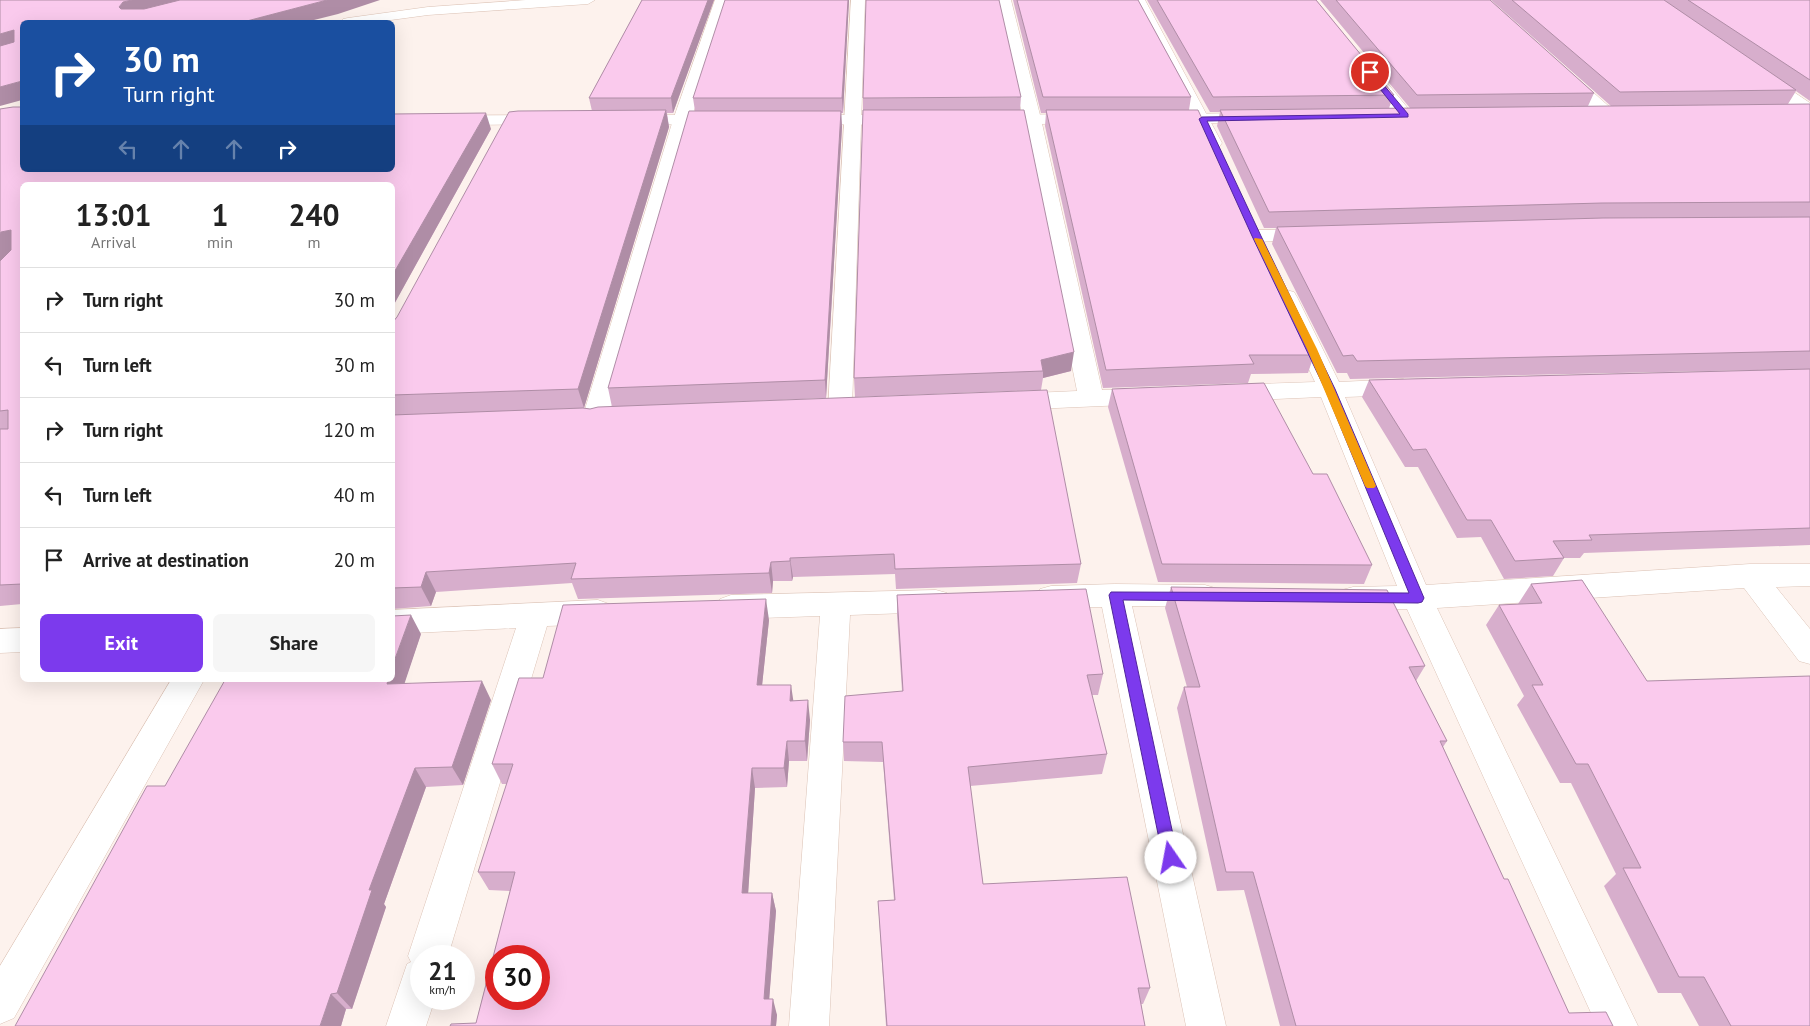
<!DOCTYPE html>
<html lang="en">
<head>
<meta charset="utf-8">
<style>
	:root { --surface:#fff; --page:#f6f6f6; --text:#222; --muted:#767676; --line:#e0e0e0; --accent:#7c3aed }
	body { margin:0; font-family:"PT Sans",sans-serif; background:var(--page); color:var(--text); height:100vh; display:flex; flex-direction:column; font-size:19px; white-space:nowrap }
	* { box-sizing:border-box; margin:0 }
	p { font-size:16px; color:var(--muted) }
	.icon { flex:none; width:28px; height:28px; fill:none; stroke:currentColor; stroke-width:2; stroke-linecap:round; stroke-linejoin:round }
	.map { position:relative; flex:1; overflow:hidden }
	.details { position:absolute; left:20px; top:182px; width:375px; height:500px; display:flex; flex-direction:column; background:var(--surface); border-radius:8px; box-shadow:0 5px 20px #0002 }
	.details>* { flex:none }
	.banner { position:absolute; left:20px; top:20px; width:375px; height:152px; border-radius:8px; box-shadow:0 5px 20px #0002; background:#1a4fa0; color:#fff; overflow:hidden }
	.speed { position:absolute; left:410px; top:945px; display:flex; gap:10px; font-size:25px; font-weight:700; text-align:center }
	.speed>* { display:grid; place-content:center; width:65px; height:65px; border-radius:50%; background:var(--surface); box-shadow:0 5px 20px #0002; line-height:1 }
	.speed small { font-size:12px; font-weight:400 }
	.speed .limit { border:8px solid #d22; background:#fff; color:#111 }
	.pin { position:absolute; display:grid; place-items:center; width:42px; height:42px; color:#fff; margin:-21px; border:2px solid #fff; border-radius:50%; box-shadow:0 1px 5px #0007 }
	.me { position:absolute; width:55px; margin:-28px; rotate:348deg; stroke-linejoin:round; filter:drop-shadow(0 0 4px #0008) }
	.turn { display:flex; align-items:center; gap:18px; height:105px; padding:0 20px; font-size:22px }
	.turn .icon { width:65px; height:65px; stroke-width:2.5 }
	.turn b { display:block; font-size:35px; line-height:42px }
	.lanes { display:flex; align-items:center; height:48px; padding:0 20px; background:#0003; justify-content:center; gap:25px; direction:ltr }
	.lanes .off { opacity:.35 }
	.eta { display:flex; justify-content:space-evenly; align-items:center; height:85px; text-align:center }
	.eta b { font-size:30px; font-weight:700; line-height:35px }
	.button { display:flex; gap:10px; margin-top:auto; padding:10px 20px }
	.button a { flex:1; height:58px; border-radius:8px; background:var(--accent); color:#fff; font-size:20px; font-weight:700; line-height:58px; text-align:center }
	.button a+a { background:var(--page); color:var(--text) }
	ul { padding:0; list-style:none }
	li { display:flex; align-items:center; gap:15px; height:65px; padding:0 20px; border-top:1px solid var(--line) }
	li div { flex:1 }
	li b { display:block; font-size:19px }
	li em { font-style:normal }
	.map>svg:first-child { display:block }
	.lines { fill:none; stroke-linecap:round; stroke-linejoin:round }
	.street-casing { stroke:#dcc3b6; stroke-width:1 }
	.secondary-casing { stroke:#dcc3b6; stroke-width:1 }
	.street { fill:#fff; fill-rule:evenodd }
	.secondary { fill:#fff; fill-rule:evenodd }
	.wall { fill:#d7aecc }
	.shaded-wall { fill:#af8da6 }
	.building { fill:#facaed; stroke:#af8da6; fill-rule:evenodd }
	.route { fill:#7c3aed; stroke:#51269a }
	.slow { fill:#f59e0b }
</style>
</head>
<body>
<div class="map">
<svg width="1810" height="1026" viewBox="0 0 1810 1026">
	<rect width="100%" height="100%" fill="#fdf2ed"/>
	<g class="lines">
		<g class="street-casing">
			<path id="street" d="M 526,0 L 595,0 L 588,4 L 428,15 L 376,22 L 341,22 L 343,19 L 348,18 L 428,7 Z
				M 715,0 L 729,0 L 691,120 L 608,419 L 604,425 L 595,427 L 586,425 L 582,419 L 673,120 Z
				M 851,0 L 865,0 L 852,409 L 849,415 L 840,417 L 831,415 L 828,409 Z
				M 997,0 L 1011,0 L 1041,119 L 1102,390 L 1148,388 L 1157,391 L 1160,396 L 1157,401 L 1148,404 L 1011,410 L 1002,407 L 999,402 L 1002,397 L 1011,394 L 1077,391 L 1023,119 Z
				M 1131,0 L 1145,0 L 1222,143 L 1219,147 L 1213,148 L 1207,147 L 1204,143 Z
				M 1369,66 L 1375,68 L 1411,112 L 1414,116 L 1411,120 L 1405,121 L 1399,120 L 1361,71 L 1363,68 Z
				M 1564,70 L 1570,72 L 1613,110 L 1616,114 L 1613,118 L 1601,118 L 1558,78 L 1556,75 L 1558,72 Z
				M 1761,72 L 1767,74 L 1810,103 L 1810,116 L 1804,115 L 1755,80 L 1753,77 L 1755,74 Z
				M 1312,229 L 1319,231 L 1322,235 L 1319,239 L 1256,242 L 1249,240 L 1246,236 L 1249,232 L 1256,230 Z
				M 1286,290 L 1294,292 L 1297,297 L 1339,382 L 1403,379 L 1412,382 L 1415,387 L 1412,392 L 1403,395 L 1345,397 L 1426,585 L 1750,564 L 1810,564 L 1810,586 L 1776,587 L 1810,629 L 1810,664 L 1799,661 L 1744,588 L 1437,608 L 1638,1026 L 1597,1026 L 1407,609 L 1353,609 L 1342,606 L 1338,598 L 1342,590 L 1353,587 L 1397,586 L 1321,397 L 1231,401 L 1222,398 L 1219,393 L 1222,388 L 1231,385 L 1315,382 L 1275,297 L 1278,292 Z
				M 1115,584 L 1205,585 L 1215,588 L 1220,596 L 1215,604 L 1205,607 L 1132,606 L 1226,1026 L 1186,1026 L 1102,607 L 1051,608 L 1040,605 L 1036,597 L 1040,589 L 1051,586 Z
				M 936,590 L 947,593 L 951,601 L 947,609 L 936,612 L 850,615 L 829,1026 L 789,1026 L 820,616 L 731,619 L 720,615 L 716,607 L 720,599 L 731,595 Z
				M 598,600 L 609,604 L 613,612 L 609,620 L 598,624 L 547,626 L 448,956 L 421,956 L 421,999 L 435,999 L 426,1026 L 386,1026 L 407,964 L 411,962 L 408,956 L 516,628 L 392,634 L 392,610 Z
				M 22,628 L 22,652 L 0,653 L 0,629 Z
				M 171,680 L 204,680 L 14,1018 L 0,1024 L 0,966 Z"/>
		</g>
		<g class="secondary-casing">
			<path id="secondary" d="M 1256,113 L 1262,114 L 1265,118 L 1262,122 L 1167,124 L 1161,123 L 1158,119 L 1161,115 L 1167,114 Z
				M 1084,114 L 1090,115 L 1093,119 L 1090,123 L 989,125 L 983,124 L 980,120 L 983,116 L 989,115 Z
				M 544,115 L 550,116 L 553,120 L 550,124 L 392,126 L 392,116 Z
				M 632,115 L 724,115 L 730,116 L 733,120 L 730,124 L 724,125 L 626,124 L 623,120 L 626,116 Z
				M 804,115 L 899,115 L 905,116 L 908,120 L 905,124 L 899,125 L 798,124 L 795,120 L 798,116 Z"/>
		</g>
		<use href="#street" class="street"/>
		<use href="#secondary" class="secondary"/>
	</g>
	<path class="wall" d="M 642,0 L 714,0 L 673,113 L 667,113 L 669,127 L 584,408 L 590,409 L 612,407 L 608,388 L 695,111 L 693,98 L 849,0 L 843,113 L 841,113 L 842,127 L 826,398 L 641,406 L 1081,564 L 1077,583 L 896,589 L 895,574 L 793,577 L 792,581 L 773,581 L 772,593 L 578,599 L 572,583 L 436,592 L 431,606 L 392,609 L 392,323 L 592,111 L 589,98 Z
		M 1013,0 L 1138,0 L 1191,97 L 1189,110 L 1314,355 L 1308,373 L 1251,374 L 1248,383 L 1103,388 L 1045,126 L 1046,113 L 1041,113 Z
		M 1147,0 L 1316,0 L 1394,95 L 1389,108 L 1410,108 L 1320,0 L 1490,0 L 1594,93 L 1588,106 L 1611,106 L 1491,0 L 1810,0 L 1810,101 L 1796,91 L 1788,104 L 1810,104 L 1810,545 L 1584,553 L 1580,558 L 1564,558 L 1553,576 L 1504,579 L 1481,537 L 1457,538 L 1418,467 L 1405,467 L 1362,397 L 1369,380 L 1797,369 L 1350,379 L 1347,373 L 1337,373 L 1272,244 L 1276,228 L 1264,228 L 1217,126 L 1220,112 L 1210,112 Z
		M 1021,97 L 1020,110 L 1071,371 L 1043,378 L 1041,390 L 855,397 L 854,378 L 863,110 L 863,98 Z
		M 0,109 L 22,170 L 392,170 L 491,129 L 392,308 L 392,185 L 22,185 L 22,604 L 0,606 Z
		M 1112,389 L 1313,474 L 1372,565 L 1364,584 L 1158,582 L 1108,407 Z
		M 1531,584 L 1647,681 L 1810,1026 L 1699,1026 L 1681,993 L 1658,993 L 1604,886 L 1616,874 L 1571,783 L 1560,783 L 1517,705 L 1524,696 L 1486,625 L 1499,605 L 1518,604 Z
		M 1171,587 L 1425,666 L 1416,681 L 1447,741 L 1443,747 L 1504,879 L 1569,1013 L 1613,1026 L 1280,1026 L 1244,890 L 1217,891 L 1177,708 L 1184,687 L 1187,687 L 1165,608 Z
		M 897,595 L 1103,674 L 1098,695 L 1092,695 L 1107,754 L 1102,774 L 970,786 L 983,884 L 1150,988 L 1143,1004 L 1141,1004 L 1145,1026 L 886,1026 L 878,901 L 894,900 L 883,762 L 844,761 L 843,742 L 902,691 L 897,615 Z
		M 769,620 L 762,685 L 793,701 L 810,720 L 807,761 L 789,761 L 787,787 L 755,788 L 748,893 L 772,893 L 776,911 L 769,999 L 777,1015 L 776,1026 L 450,1026 L 476,1023 L 510,891 L 489,890 L 478,872 L 507,784 L 502,784 L 492,764 L 543,678 Z
		M 421,634 L 404,683 L 491,700 L 463,785 L 426,787 L 384,904 L 386,907 L 352,1009 L 346,1009 L 341,1026 L 165,786 L 392,680 Z"/>
	<path class="shaded-wall" d="M 132,0 L 198,0 L 131,17 L 119,7 L 123,2 Z
		M 327,0 L 380,0 L 338,14 L 306,22 L 243,22 Z
		M 708,0 L 714,0 L 673,113 L 671,98 Z
		M 848,0 L 849,0 L 843,113 L 842,98 Z
		M 14,30 L 22,44 L 0,52 L 0,34 Z
		M 22,81 L 22,100 L 0,106 L 0,87 Z
		M 666,110 L 669,127 L 584,408 L 578,389 Z
		M 841,111 L 842,127 L 826,398 L 825,380 Z
		M 486,113 L 491,129 L 392,308 L 392,276 Z
		M 11,230 L 22,248 L 0,263 L 0,234 L 1,232 Z
		M 1074,352 L 1071,371 L 1043,378 L 1043,371 L 1041,360 Z
		M 790,558 L 793,577 L 792,581 L 790,561 Z
		M 771,562 L 773,581 L 772,593 L 769,573 Z
		M 426,572 L 436,592 L 431,606 L 421,587 Z
		M 766,599 L 769,620 L 760,705 L 757,685 Z
		M 411,615 L 421,634 L 398,703 L 387,684 L 388,680 L 392,680 L 392,667 Z
		M 482,681 L 491,700 L 463,785 L 452,767 Z
		M 791,685 L 794,705 L 790,701 Z
		M 808,700 L 810,720 L 807,761 L 805,741 Z
		M 787,741 L 789,761 L 787,787 L 784,768 Z
		M 415,768 L 426,787 L 384,904 L 386,907 L 352,1009 L 337,993 L 369,890 Z
		M 752,768 L 755,788 L 747,911 L 742,893 Z
		M 772,893 L 776,911 L 768,1015 L 764,999 Z
		M 331,994 L 346,1009 L 341,1026 L 320,1026 Z
		M 773,999 L 777,1015 L 776,1026 L 771,1026 Z"/>
	<path class="building" d="M 0,0 L 132,0 L 123,2 L 119,7 L 121,9 L 144,9 L 180,0 L 327,0 L 243,22 L 22,22 L 22,81 L 0,87 L 0,46 L 14,42 L 14,30 L 0,34 Z
		M 642,0 L 708,0 L 671,98 L 589,98 Z
		M 725,0 L 848,0 L 842,98 L 693,98 Z
		M 866,0 L 999,0 L 1021,97 L 863,98 Z
		M 1017,0 L 1138,0 L 1191,97 L 1043,97 Z
		M 1157,0 L 1316,0 L 1394,95 L 1213,97 Z
		M 1336,0 L 1490,0 L 1594,93 L 1417,95 Z
		M 1512,0 L 1664,0 L 1796,90 L 1620,92 Z
		M 1688,0 L 1810,0 L 1810,80 Z
		M 1810,104 L 1810,202 L 1602,203 L 1269,212 L 1220,110 Z
		M 13,107 L 22,107 L 22,170 L 392,170 L 392,114 L 486,113 L 392,276 L 392,185 L 22,185 L 22,584 L 0,585 L 0,429 L 8,429 L 8,410 L 0,411 L 0,261 L 11,250 L 11,230 L 1,232 L 0,234 L 0,109 Z
		M 666,110 L 578,389 L 392,395 L 392,323 L 397,317 L 509,112 L 518,111 Z
		M 863,110 L 1024,110 L 1074,352 L 1041,360 L 1043,371 L 854,378 Z
		M 1046,110 L 1198,110 L 1314,355 L 1249,355 L 1254,364 L 1106,370 Z
		M 689,111 L 841,111 L 825,380 L 608,388 Z
		M 1810,217 L 1810,351 L 1357,361 L 1353,355 L 1343,356 L 1277,227 L 1603,218 Z
		M 1810,369 L 1810,528 L 1589,535 L 1592,540 L 1553,541 L 1564,558 L 1515,561 L 1491,520 L 1467,520 L 1426,449 L 1413,450 L 1369,380 Z
		M 1264,383 L 1313,474 L 1327,474 L 1372,565 L 1162,564 L 1112,389 Z
		M 1047,390 L 1081,564 L 895,569 L 894,554 L 790,558 L 790,561 L 771,562 L 769,573 L 571,579 L 576,563 L 426,572 L 421,587 L 392,588 L 392,415 L 583,408 L 590,409 L 598,407 Z
		M 1582,580 L 1647,681 L 1810,676 L 1810,1026 L 1731,1026 L 1704,977 L 1679,977 L 1623,868 L 1641,868 L 1588,764 L 1576,764 L 1532,685 L 1543,685 L 1499,605 L 1542,603 L 1531,584 Z
		M 1171,587 L 1387,590 L 1425,666 L 1409,667 L 1447,741 L 1440,741 L 1504,879 L 1508,879 L 1569,1013 L 1606,1012 L 1613,1026 L 1296,1026 L 1253,872 L 1226,872 L 1184,687 L 1200,687 Z
		M 1086,589 L 1103,674 L 1087,675 L 1107,754 L 968,767 L 983,884 L 1127,877 L 1150,988 L 1138,988 L 1145,1026 L 887,1026 L 878,901 L 895,900 L 882,742 L 843,742 L 845,696 L 903,691 L 897,595 Z
		M 766,599 L 757,685 L 791,685 L 790,701 L 808,700 L 805,741 L 787,741 L 784,768 L 752,768 L 742,893 L 772,893 L 764,999 L 773,999 L 771,1026 L 450,1026 L 451,1024 L 476,1023 L 515,872 L 478,872 L 513,764 L 492,764 L 519,678 L 543,678 L 563,605 ZM 496,956 L 539,956 L 539,999 L 496,999 Z
		M 411,615 L 392,667 L 392,616 Z
		M 225,680 L 388,680 L 387,684 L 482,681 L 452,767 L 415,768 L 369,890 L 372,890 L 337,993 L 331,994 L 320,1026 L 15,1026 L 147,786 L 165,786 Z"/>
	<path class="route" d="M 1368,71 L 1372,71 L 1408,114 L 1408,117 L 1207,121 L 1261,236 L 1335,389 L 1424,598 L 1422,602 L 1418,603 L 1123,600 L 1178,858 L 1176,863 L 1171,865 L 1165,863 L 1163,858 L 1109,595 L 1111,592 L 1409,593 L 1325,389 L 1252,236 L 1199,119 L 1202,117 L 1400,114 L 1368,74 Z"/>
	<path class="slow" d="M 1255,238 L 1262,239 L 1317,349 L 1376,486 L 1374,488 L 1367,488 L 1365,486 L 1307,349 L 1254,239 Z"/>
</svg>
<div class="speed"><div>21<small>km/h</small></div><div class="limit">30</div></div>
<div class="pin" style="left:1370px;top:72px;background:#d93025"><svg class="icon" aria-label="arrive" viewBox="0 0 24 24"><path d="M6 21V4h12l-3 4 3 4H6"/></svg></div>
<svg class="me" style="left:1171px;top:858px" viewBox="-20 -20 40 40"><circle r="19" fill="#fff"/><path d="M0-13L10 11 0 6-10 11z" fill="#7c3aed"/></svg>
<div class="banner">
<div class="turn"><svg class="icon" aria-label="right" viewBox="0 0 24 24"><path d="M7 20v-9h11M14 6l5 5-5 5"/></svg><div><b>30 m</b>Turn right</div></div>
<div class="lanes"><svg class="icon off" aria-label="left" viewBox="0 0 24 24"><path d="M17 20v-9H6M10 6l-5 5 5 5"/></svg><svg class="icon off" aria-label="ahead" viewBox="0 0 24 24"><path d="M12 20V5M6 11l6-6 6 6"/></svg><svg class="icon off" aria-label="ahead" viewBox="0 0 24 24"><path d="M12 20V5M6 11l6-6 6 6"/></svg><svg class="icon" aria-label="right" viewBox="0 0 24 24"><path d="M7 20v-9h11M14 6l5 5-5 5"/></svg></div>
</div>
<section class="details">
<div class="eta">
<div><b>13:01</b><p>Arrival</p></div>
<div><b>1</b><p>min</p></div>
<div><b>240</b><p>m</p></div>
</div>
<ul>
<li><svg class="icon" aria-label="right" viewBox="0 0 24 24"><path d="M7 20v-9h11M14 6l5 5-5 5"/></svg><div><b>Turn right</b></div><em>30 m</em></li>
<li><svg class="icon" aria-label="left" viewBox="0 0 24 24"><path d="M17 20v-9H6M10 6l-5 5 5 5"/></svg><div><b>Turn left</b></div><em>30 m</em></li>
<li><svg class="icon" aria-label="right" viewBox="0 0 24 24"><path d="M7 20v-9h11M14 6l5 5-5 5"/></svg><div><b>Turn right</b></div><em>120 m</em></li>
<li><svg class="icon" aria-label="left" viewBox="0 0 24 24"><path d="M17 20v-9H6M10 6l-5 5 5 5"/></svg><div><b>Turn left</b></div><em>40 m</em></li>
<li><svg class="icon" aria-label="arrive" viewBox="0 0 24 24"><path d="M6 21V4h12l-3 4 3 4H6"/></svg><div><b>Arrive at destination</b></div><em>20 m</em></li>
</ul>
<div class="button"><a>Exit</a><a>Share</a></div>
</section>
</div>
</body>
</html>
